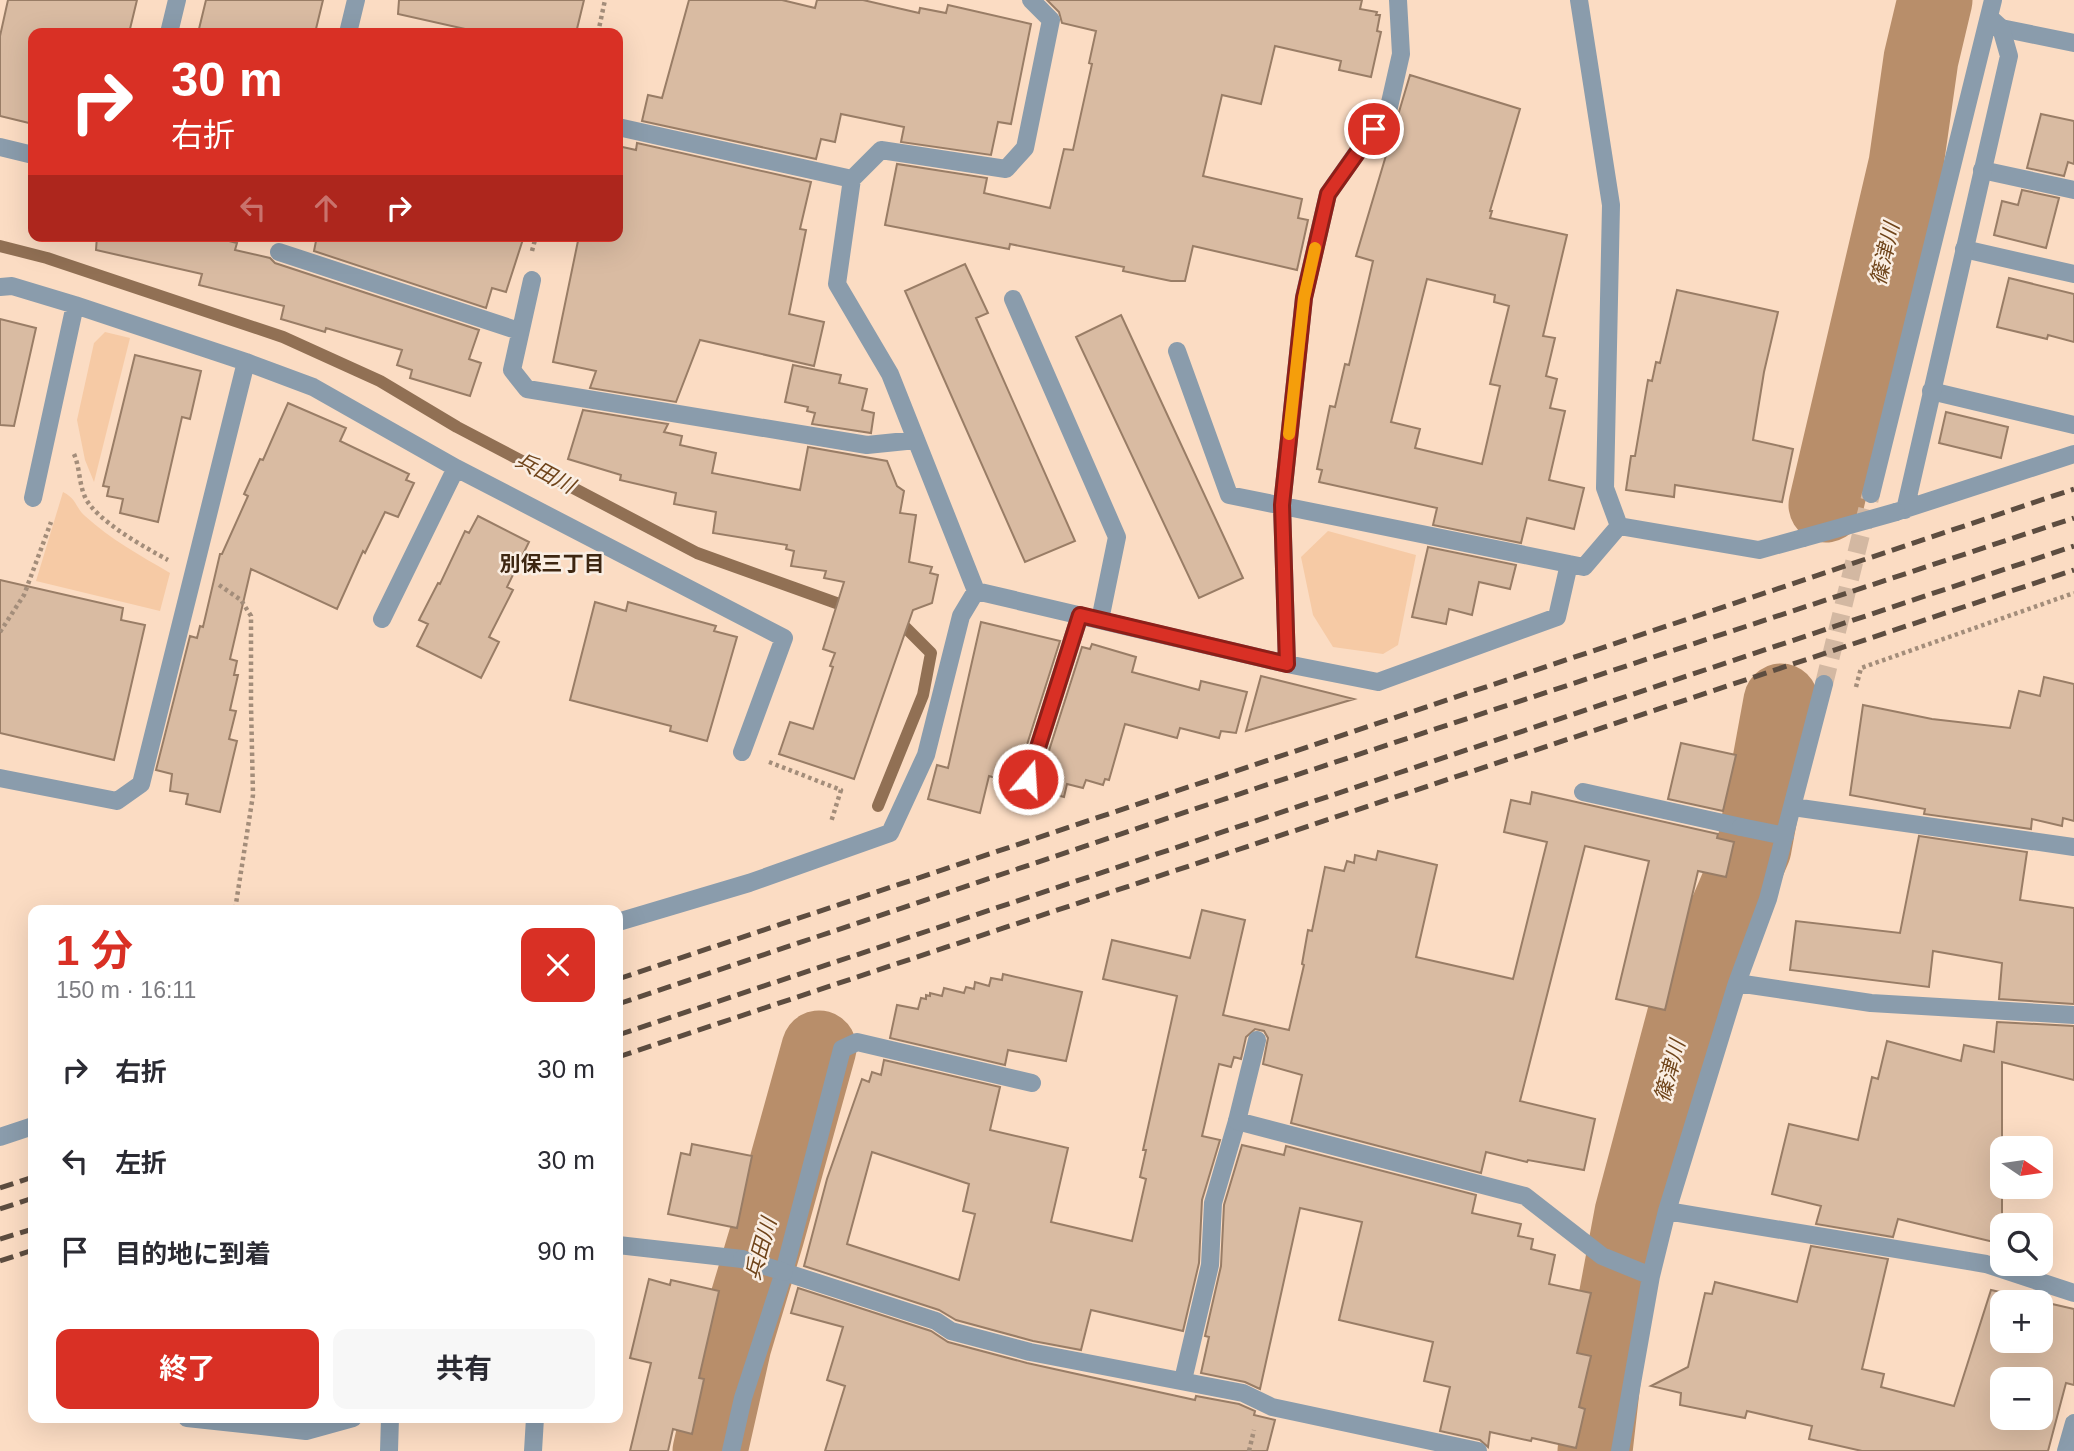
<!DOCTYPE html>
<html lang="ja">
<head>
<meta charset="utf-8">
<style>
	:root { --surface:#fff; --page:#f7f7f7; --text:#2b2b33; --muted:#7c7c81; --accent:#d93025 }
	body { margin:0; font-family:Helvetica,"Noto Sans JP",sans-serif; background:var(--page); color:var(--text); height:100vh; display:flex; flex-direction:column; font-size:26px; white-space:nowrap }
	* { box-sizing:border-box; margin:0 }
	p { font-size:23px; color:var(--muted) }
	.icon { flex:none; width:38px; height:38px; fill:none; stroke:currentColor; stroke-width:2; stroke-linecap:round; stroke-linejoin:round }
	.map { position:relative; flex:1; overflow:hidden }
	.panel { position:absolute; left:28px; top:905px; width:595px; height:518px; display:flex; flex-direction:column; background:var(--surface); border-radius:14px; box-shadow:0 7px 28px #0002 }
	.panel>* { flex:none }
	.banner { position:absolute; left:28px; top:28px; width:595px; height:214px; border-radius:14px; box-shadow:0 7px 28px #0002; background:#d93025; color:#fff; overflow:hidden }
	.needle { width:46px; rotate:103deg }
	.buttons { position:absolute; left:1990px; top:1136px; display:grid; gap:14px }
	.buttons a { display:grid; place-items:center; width:63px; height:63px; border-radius:14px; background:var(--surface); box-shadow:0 7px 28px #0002; font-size:35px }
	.pin { position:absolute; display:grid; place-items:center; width:60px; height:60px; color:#fff; margin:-30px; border:4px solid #fff; border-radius:50%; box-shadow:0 2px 7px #0007 }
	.me { position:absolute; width:77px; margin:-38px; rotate:18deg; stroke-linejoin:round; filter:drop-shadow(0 0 5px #0008) }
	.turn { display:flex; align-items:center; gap:24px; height:147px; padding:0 28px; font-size:32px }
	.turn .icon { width:91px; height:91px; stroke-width:2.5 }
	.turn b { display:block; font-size:49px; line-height:60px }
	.lanes { display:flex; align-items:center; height:66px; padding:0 28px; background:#0003; justify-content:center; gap:35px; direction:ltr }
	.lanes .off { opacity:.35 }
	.round { display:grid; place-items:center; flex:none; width:74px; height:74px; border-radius:14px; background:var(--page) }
	.overview { display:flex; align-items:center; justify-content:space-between; height:119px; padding:0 28px }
	h1 { font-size:42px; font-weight:700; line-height:52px; color:var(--accent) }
	.action { display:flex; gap:14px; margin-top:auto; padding:14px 28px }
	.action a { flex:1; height:80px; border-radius:14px; background:var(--accent); color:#fff; font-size:28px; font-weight:700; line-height:80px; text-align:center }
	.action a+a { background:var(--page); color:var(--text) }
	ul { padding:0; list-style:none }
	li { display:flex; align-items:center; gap:21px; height:91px; padding:0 28px }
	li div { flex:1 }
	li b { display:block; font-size:26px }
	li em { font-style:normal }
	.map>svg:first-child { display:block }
	.green { fill:#f6caa5 }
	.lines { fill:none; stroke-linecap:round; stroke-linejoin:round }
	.stream { stroke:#917054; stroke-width:12 }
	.river { stroke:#b88e6a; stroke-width:75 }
	.building { fill:#d9bba2; stroke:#997d66; stroke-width:2; fill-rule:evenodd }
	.minor-tunnel { stroke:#d3b8a2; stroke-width:18; stroke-dasharray:18 9; stroke-linecap:butt }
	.path { stroke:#a38d7a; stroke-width:4.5; stroke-dasharray:3.5 3.5; stroke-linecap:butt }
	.service { stroke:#8a9cac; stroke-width:18 }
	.minor { stroke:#8a9cac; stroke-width:18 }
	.rail { stroke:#5d4d40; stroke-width:5; stroke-dasharray:14 7; stroke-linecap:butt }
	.minor-bridge { stroke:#8a9cac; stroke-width:18 }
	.route-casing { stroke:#8d1f18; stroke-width:18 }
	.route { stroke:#d93025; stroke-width:12 }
	.slow { stroke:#f59e0b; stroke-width:12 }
	.labels { text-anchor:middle; stroke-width:5; stroke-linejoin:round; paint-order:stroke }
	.water-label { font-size:21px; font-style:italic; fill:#6f441a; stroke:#faeee3 }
	.neighbourhood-label { font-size:21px; font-weight:bold; fill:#3d2611; stroke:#faeee3 }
</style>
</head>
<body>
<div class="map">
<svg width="2074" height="1451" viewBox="0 0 2074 1451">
	<rect width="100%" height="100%" fill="#fbdcc3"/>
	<path class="green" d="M 105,332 L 130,338 L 94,482 L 85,460 L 77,420 L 94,343 Z
		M 63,492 C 77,499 75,507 85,516 C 110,539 141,556 170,573 L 160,611 L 36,581 Z
		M 1328,531 L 1416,555 L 1398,645 L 1383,654 L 1333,647 L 1313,615 L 1301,557 Z"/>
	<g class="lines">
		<path class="stream" d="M 0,246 L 47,258 L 283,337 L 380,381 L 457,427 L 697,553 L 853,609
			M 878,806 L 923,695 L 931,653 L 906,628 L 894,624"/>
		<path class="river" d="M 1826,505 L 1906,164 L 1921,59 L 1935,0
			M 710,1451 L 734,1345 L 767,1235 L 819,1048
			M 1595,1451 L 1607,1346 L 1632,1213 L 1688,1003 L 1754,848 L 1781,701"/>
	</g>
	<path class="building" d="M 8,0 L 137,0 L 129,33 L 33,33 L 33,106 L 29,123 L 0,116 L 0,36 Z
		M 206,0 L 323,0 L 315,33 L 198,33 Z
		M 399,0 L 584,0 L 576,33 L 483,33 L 398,14 Z
		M 689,0 L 782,0 L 815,8 L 817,0 L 863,0 L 919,13 L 920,8 L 946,13 L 948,5 L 1031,24 L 1011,124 L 998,122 L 991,155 L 901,142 L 904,127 L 841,114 L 835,142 L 821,139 L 816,159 L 642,121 L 648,95 L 662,98 Z
		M 1047,0 L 1362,0 L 1360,9 L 1377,12 L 1376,15 L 1380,15 L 1377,31 L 1381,32 L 1371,77 L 1339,70 L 1341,61 L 1275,46 L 1261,104 L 1222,95 L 1203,176 L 1302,199 L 1298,218 L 1308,220 L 1297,270 L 1193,246 L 1185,281 L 1171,281 L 1123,271 L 1124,267 L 1010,244 L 1009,249 L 885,225 L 897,164 L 987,178 L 984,193 L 1050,208 L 1064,149 L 1073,150 L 1092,64 L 1089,63 L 1096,31 L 1062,23 L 1059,12 Z
		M 1410,75 L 1520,109 L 1490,211 L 1492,211 L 1490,218 L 1567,235 L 1543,336 L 1555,338 L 1546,376 L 1557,379 L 1550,408 L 1565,411 L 1549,480 L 1584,488 L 1574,529 L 1527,518 L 1521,543 L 1433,525 L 1437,508 L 1319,482 L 1322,470 L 1317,469 L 1330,406 L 1335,407 L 1345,364 L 1349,365 L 1373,261 L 1356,256 ZM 1427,279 L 1495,295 L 1494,302 L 1509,306 L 1490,384 L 1500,386 L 1482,464 L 1415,448 L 1420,429 L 1391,422 Z
		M 2041,114 L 2074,121 L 2074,164 L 2068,162 L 2064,176 L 2027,168 Z
		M 637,143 L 811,182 L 800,229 L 806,230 L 789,314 L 824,322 L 814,366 L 700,340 L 676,402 L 590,388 L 596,371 L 553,362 L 579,236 L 618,236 L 618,146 L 636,150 Z
		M 2022,190 L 2059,198 L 2046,248 L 1994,235 L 2002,201 L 2018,205 Z
		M 97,236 L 209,236 L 237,243 L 235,250 L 270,258 L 275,263 L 479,330 L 469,359 L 481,363 L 470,396 L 410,378 L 412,370 L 397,365 L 402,350 L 326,328 L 325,332 L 281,319 L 284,306 L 199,285 L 202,274 L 96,250 Z
		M 317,236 L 524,236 L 506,292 L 492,288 L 486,308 L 314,251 Z
		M 965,264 L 988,313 L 976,318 L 1075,541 L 1025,562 L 905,291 Z
		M 2009,278 L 2074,294 L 2074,342 L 2048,335 L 2047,339 L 1997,327 Z
		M 1677,290 L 1778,312 L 1764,372 L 1753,440 L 1793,449 L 1782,502 L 1675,485 L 1674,497 L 1626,490 L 1631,456 L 1635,456 L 1648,380 L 1652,381 L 1656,362 L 1660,363 Z
		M 1121,315 L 1243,578 L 1199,598 L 1076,337 Z
		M 0,319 L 36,328 L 14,426 L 0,425 Z
		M 135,355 L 201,371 L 190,419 L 182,417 L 158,522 L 120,513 L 123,499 L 107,496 L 109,487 L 103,486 Z
		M 793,365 L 841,375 L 839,383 L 867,389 L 862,410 L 874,413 L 871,433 L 812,424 L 815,413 L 807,411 L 808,407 L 785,402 Z
		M 288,403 L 346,428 L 340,441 L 409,474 L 406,480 L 414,483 L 398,517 L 385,512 L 365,553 L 363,551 L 337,609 L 251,569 L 230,659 L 237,661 L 234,675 L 238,675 L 230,710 L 236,711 L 229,739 L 237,741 L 220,812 L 186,804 L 188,794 L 170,791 L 172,774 L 156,770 L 190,636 L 197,638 L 200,626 L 203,627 L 220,554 L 222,554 L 248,496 L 244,494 L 260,459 L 263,460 Z
		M 583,410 L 668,424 L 664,432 L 682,436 L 680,445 L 716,453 L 712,473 L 800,490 L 808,447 L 887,461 L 897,486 L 904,491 L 900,513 L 916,515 L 909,562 L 932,567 L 930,573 L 938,575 L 932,603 L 913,610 L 854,779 L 779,754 L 790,722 L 813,729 L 833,667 L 830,666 L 835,653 L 823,649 L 844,582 L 824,578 L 826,571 L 791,566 L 794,551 L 786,549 L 787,545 L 713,533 L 716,512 L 674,504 L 676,493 L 620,480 L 621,475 L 568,459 Z
		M 1946,412 L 2008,427 L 2001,458 L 1939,443 Z
		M 478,516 L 529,542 L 507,587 L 513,590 L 489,637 L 499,642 L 481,678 L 417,646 L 428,624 L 419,620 L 438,583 L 440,584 L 465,531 L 469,533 Z
		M 1428,547 L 1516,565 L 1510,589 L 1479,582 L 1472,615 L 1449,609 L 1446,624 L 1412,617 Z
		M 0,580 L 123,608 L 121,620 L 145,625 L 114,760 L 0,733 Z
		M 595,602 L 626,611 L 628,602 L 716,626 L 714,631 L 737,637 L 707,741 L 670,731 L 671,726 L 570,700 Z
		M 981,622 L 1060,641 L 1017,776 L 1018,784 L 989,776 L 980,813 L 928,799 L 937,765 L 948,768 Z
		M 1092,644 L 1136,657 L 1132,672 L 1199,690 L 1201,681 L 1247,692 L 1236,733 L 1221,731 L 1219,738 L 1180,728 L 1177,738 L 1125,724 L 1109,780 L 1105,779 L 1103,785 L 1086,780 L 1083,788 L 1067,784 L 1064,797 L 1034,789 L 1039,782 L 1082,647 L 1090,649 Z
		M 1261,676 L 1277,680 L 1354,699 L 1246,731 Z
		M 2044,677 L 2074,684 L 2074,821 L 2063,818 L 2062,826 L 2032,819 L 2031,829 L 1924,814 L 1925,809 L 1850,795 L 1863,705 L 1932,719 L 2010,728 L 2019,691 L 2040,696 Z
		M 1681,743 L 1736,755 L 1723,811 L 1668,799 Z
		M 1532,792 L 1718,834 L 1717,838 L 1734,842 L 1726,877 L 1698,871 L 1665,1010 L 1616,999 L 1649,861 L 1585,846 L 1520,1101 L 1595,1119 L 1584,1170 L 1528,1160 L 1527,1162 L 1486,1152 L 1481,1173 L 1291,1123 L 1302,1075 L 1263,1064 L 1268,1038 L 1264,1031 L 1255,1029 L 1246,1037 L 1241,1059 L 1234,1057 L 1231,1067 L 1219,1064 L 1202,1136 L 1220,1140 L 1202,1200 L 1199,1263 L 1183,1331 L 1091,1310 L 1081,1350 L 1033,1341 L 956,1320 L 939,1310 L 804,1266 L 827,1179 L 862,1079 L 869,1082 L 872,1072 L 881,1075 L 884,1060 L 1000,1087 L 990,1130 L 1068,1148 L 1051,1222 L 1132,1241 L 1146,1179 L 1140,1177 L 1146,1150 L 1143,1150 L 1177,996 L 1103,979 L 1112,940 L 1190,958 L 1202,910 L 1245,920 L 1223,1015 L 1289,1030 L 1304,965 L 1302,964 L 1308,930 L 1312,931 L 1325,867 L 1344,871 L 1347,861 L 1354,863 L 1355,855 L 1376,860 L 1378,851 L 1437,865 L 1416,957 L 1513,979 L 1547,842 L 1504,832 L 1511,800 L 1530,804 ZM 872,1152 L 969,1184 L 963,1211 L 975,1214 L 959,1280 L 847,1244 Z
		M 1919,836 L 2027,852 L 2020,900 L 2074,908 L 2074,1004 L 1999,999 L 2002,963 L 1933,951 L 1929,987 L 1790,970 L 1796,921 L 1900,933 Z
		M 1003,974 L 1082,992 L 1066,1061 L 1008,1050 L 1005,1065 L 890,1038 L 897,1005 L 918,1009 L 921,998 L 926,999 L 926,995 L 930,996 L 930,993 L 942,996 L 944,988 L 964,993 L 966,987 L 974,989 L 975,982 L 989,986 L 991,978 L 1002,980 Z
		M 1997,1022 L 2074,1026 L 2074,1080 L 2002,1062 L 2002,1244 L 1898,1219 L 1893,1237 L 1816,1224 L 1821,1206 L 1772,1194 L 1789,1124 L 1858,1140 L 1872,1077 L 1878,1079 L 1887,1041 L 1961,1061 L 1964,1045 L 1994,1052 Z
		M 692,1144 L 752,1156 L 737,1228 L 668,1214 L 681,1153 L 690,1155 Z
		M 1242,1145 L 1284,1155 L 1286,1146 L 1476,1195 L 1472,1213 L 1521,1224 L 1518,1236 L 1533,1239 L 1531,1249 L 1555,1255 L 1549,1284 L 1591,1293 L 1577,1353 L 1591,1356 L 1579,1407 L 1585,1409 L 1576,1448 L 1532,1438 L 1531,1441 L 1490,1432 L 1488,1447 L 1480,1440 L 1440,1431 L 1450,1387 L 1424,1381 L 1433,1342 L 1339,1320 L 1362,1222 L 1300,1208 L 1260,1389 L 1245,1382 L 1201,1373 L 1209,1337 L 1205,1336 L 1221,1266 L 1224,1205 Z
		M 1811,1246 L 1888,1259 L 1862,1369 L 1884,1374 L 1881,1387 L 1954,1406 L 1991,1290 L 2074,1309 L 2074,1385 L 2066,1383 L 2048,1451 L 1862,1451 L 1809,1439 L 1812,1426 L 1747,1411 L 1745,1418 L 1680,1405 L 1681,1393 L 1651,1386 L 1688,1367 L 1705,1293 L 1712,1294 L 1715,1282 L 1797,1302 ZM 2002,1302 L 2040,1302 L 2040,1340 L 2002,1340 ZM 2002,1379 L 2040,1379 L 2040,1418 L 2002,1418 Z
		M 649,1279 L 670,1285 L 671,1280 L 719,1291 L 699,1378 L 704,1379 L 692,1434 L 673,1429 L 668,1451 L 630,1451 L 651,1363 L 630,1358 Z
		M 798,1288 L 931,1331 L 948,1342 L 1027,1363 L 1195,1400 L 1196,1396 L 1239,1404 L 1255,1411 L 1254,1415 L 1275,1420 L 1267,1451 L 825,1451 L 845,1386 L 827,1380 L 843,1327 L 791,1313 Z"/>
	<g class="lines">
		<path class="minor-tunnel" d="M 1824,684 L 1871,494"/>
		<path class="path" d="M 598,33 L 605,0
			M 532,251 L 536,236
			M 74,454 C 80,468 79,484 85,497 C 95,520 146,548 168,560
			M 219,585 L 241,600 L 251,616 L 251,705 L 253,795 L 235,910
			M 0,632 L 24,595 L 51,522
			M 1856,687 L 1861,668 L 2074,593
			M 769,762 L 841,790 L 831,822
			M 1249,1451 L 1254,1430"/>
		<path class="service" d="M 2001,28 L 2074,43
			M 1982,170 L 2074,190
			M 1964,249 L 2074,274
			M 1931,391 L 2074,425
			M 1028,779 L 1080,615
			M 1583,792 L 1741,827
			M 618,1245 L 742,1259
			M 784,1272 L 936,1321 L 951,1331 L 1030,1352 L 1243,1393 L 1272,1407 L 1478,1451
			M 1183,1380 L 1210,1265 L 1213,1203 L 1237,1121
			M 533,1451 L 535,1418
			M 731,1451 L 743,1398 L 784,1272 L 842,1049 L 857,1042 L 1032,1083
			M 2066,1451 L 2074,1423"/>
		<path class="minor" d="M 1031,0 L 1051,20 L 1025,148 L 1006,169 L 881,150 L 852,179 L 837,284 L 890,374 L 976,591 L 1287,664 L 1378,682 L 1557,617 L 1569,564 L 1584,567 L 1619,526 L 1759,550 L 1803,538
			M 1579,0 L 1611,205 L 1605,488 L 1619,526
			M 169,33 L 177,0
			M 348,33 L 356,0
			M 618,127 L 852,179
			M 0,147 L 33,155
			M 279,252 L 519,331
			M 532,280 L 512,370 L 527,389 L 867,445 L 916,440
			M 0,287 L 12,286 L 75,305 L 246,362 L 313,387 L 456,468 L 784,638 L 742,752
			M 1013,299 L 1117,537 L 1100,620
			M 1177,351 L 1229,495 L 1569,564
			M 1871,494 L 1993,0
			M 33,498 L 75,305
			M 1905,510 L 2009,56 L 2001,28 L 1989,17
			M 1896,512 L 2074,454
			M 382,619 L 456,468
			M 1287,664 L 1282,505 L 1304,297 L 1328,194 L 1389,107 L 1401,54 L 1398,0
			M 0,778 L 117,801 L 141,784 L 246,362
			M 1793,807 L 2074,847
			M 1741,827 L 1785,836
			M 618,922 L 749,883 L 890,833 L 926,755 L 961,616 L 976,591
			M 1737,983 L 1871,1003 L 2074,1015
			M 1257,1040 L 1237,1121 L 1525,1196 L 1602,1256 L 1651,1276
			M 0,1137 L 33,1126
			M 1667,1211 L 1986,1264 L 2074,1293
			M 742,1259 L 784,1272
			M 187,1418 L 306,1431 L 353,1418
			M 389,1451 L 390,1418
			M 1620,1451 L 1651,1276 L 1667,1211 L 1737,983 L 1768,899 L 1824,684"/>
		<path class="rail" d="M 618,979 L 2074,489
			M 618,1004 L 1257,788 L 2074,518
			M 618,1035 L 2074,546
			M 618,1057 L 2074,570
			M 0,1188 L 33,1177
			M 0,1209 L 33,1198
			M 0,1239 L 33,1229
			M 0,1261 L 33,1250"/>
		<path class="minor-bridge" d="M 1803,538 L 1896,512"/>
	</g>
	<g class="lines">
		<g class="route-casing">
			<path id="route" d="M 1028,779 L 1080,615 L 1287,664 L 1282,505 L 1304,298 L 1328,194 L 1374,129"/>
		</g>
		<use href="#route" class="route"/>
		<path class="slow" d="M 1289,434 L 1304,298 L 1315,248"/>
	</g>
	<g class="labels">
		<g class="water-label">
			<text transform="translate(1885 254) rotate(-77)" y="7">篠津川</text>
			<text transform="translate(545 473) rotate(28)" y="7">兵田川</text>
			<text transform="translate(1670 1071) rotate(-75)" y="7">篠津川</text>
			<text transform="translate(761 1249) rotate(-74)" y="7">兵田川</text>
		</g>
		<g class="neighbourhood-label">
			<text x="552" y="571">別保三丁目</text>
		</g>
	</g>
</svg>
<div class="buttons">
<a><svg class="needle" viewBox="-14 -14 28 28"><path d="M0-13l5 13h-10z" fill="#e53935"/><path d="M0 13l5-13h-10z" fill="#7c7c81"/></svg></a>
<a><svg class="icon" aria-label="search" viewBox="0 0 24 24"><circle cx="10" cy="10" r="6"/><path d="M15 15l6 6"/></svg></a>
<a>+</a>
<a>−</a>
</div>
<div class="pin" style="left:1374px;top:129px;background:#d93025"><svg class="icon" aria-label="arrive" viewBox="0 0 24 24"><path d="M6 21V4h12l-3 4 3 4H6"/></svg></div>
<svg class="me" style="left:1028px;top:779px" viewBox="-20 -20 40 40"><circle r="17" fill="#d93025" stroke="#fff" stroke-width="3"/><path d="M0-11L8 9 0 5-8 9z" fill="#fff"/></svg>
<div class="banner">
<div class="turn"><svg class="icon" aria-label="right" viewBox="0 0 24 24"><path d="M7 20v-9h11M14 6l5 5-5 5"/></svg><div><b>30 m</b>右折</div></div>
<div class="lanes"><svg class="icon off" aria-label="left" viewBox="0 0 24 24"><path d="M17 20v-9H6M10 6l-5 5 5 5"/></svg><svg class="icon off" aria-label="ahead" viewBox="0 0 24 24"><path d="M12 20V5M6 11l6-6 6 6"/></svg><svg class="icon" aria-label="right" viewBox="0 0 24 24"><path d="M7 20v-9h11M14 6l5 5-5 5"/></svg></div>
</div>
<section class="panel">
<div class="overview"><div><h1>1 分</h1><p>150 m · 16:11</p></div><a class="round" style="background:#d93025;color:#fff"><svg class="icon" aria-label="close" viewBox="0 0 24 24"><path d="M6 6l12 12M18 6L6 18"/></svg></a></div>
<ul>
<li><svg class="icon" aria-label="right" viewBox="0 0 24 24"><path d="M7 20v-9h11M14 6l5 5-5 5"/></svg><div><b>右折</b></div><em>30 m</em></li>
<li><svg class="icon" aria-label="left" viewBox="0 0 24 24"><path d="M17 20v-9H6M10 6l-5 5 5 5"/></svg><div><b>左折</b></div><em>30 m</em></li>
<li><svg class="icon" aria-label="arrive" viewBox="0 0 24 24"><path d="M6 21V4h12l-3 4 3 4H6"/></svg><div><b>目的地に到着</b></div><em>90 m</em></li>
</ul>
<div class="action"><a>終了</a><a>共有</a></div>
</section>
</div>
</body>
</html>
